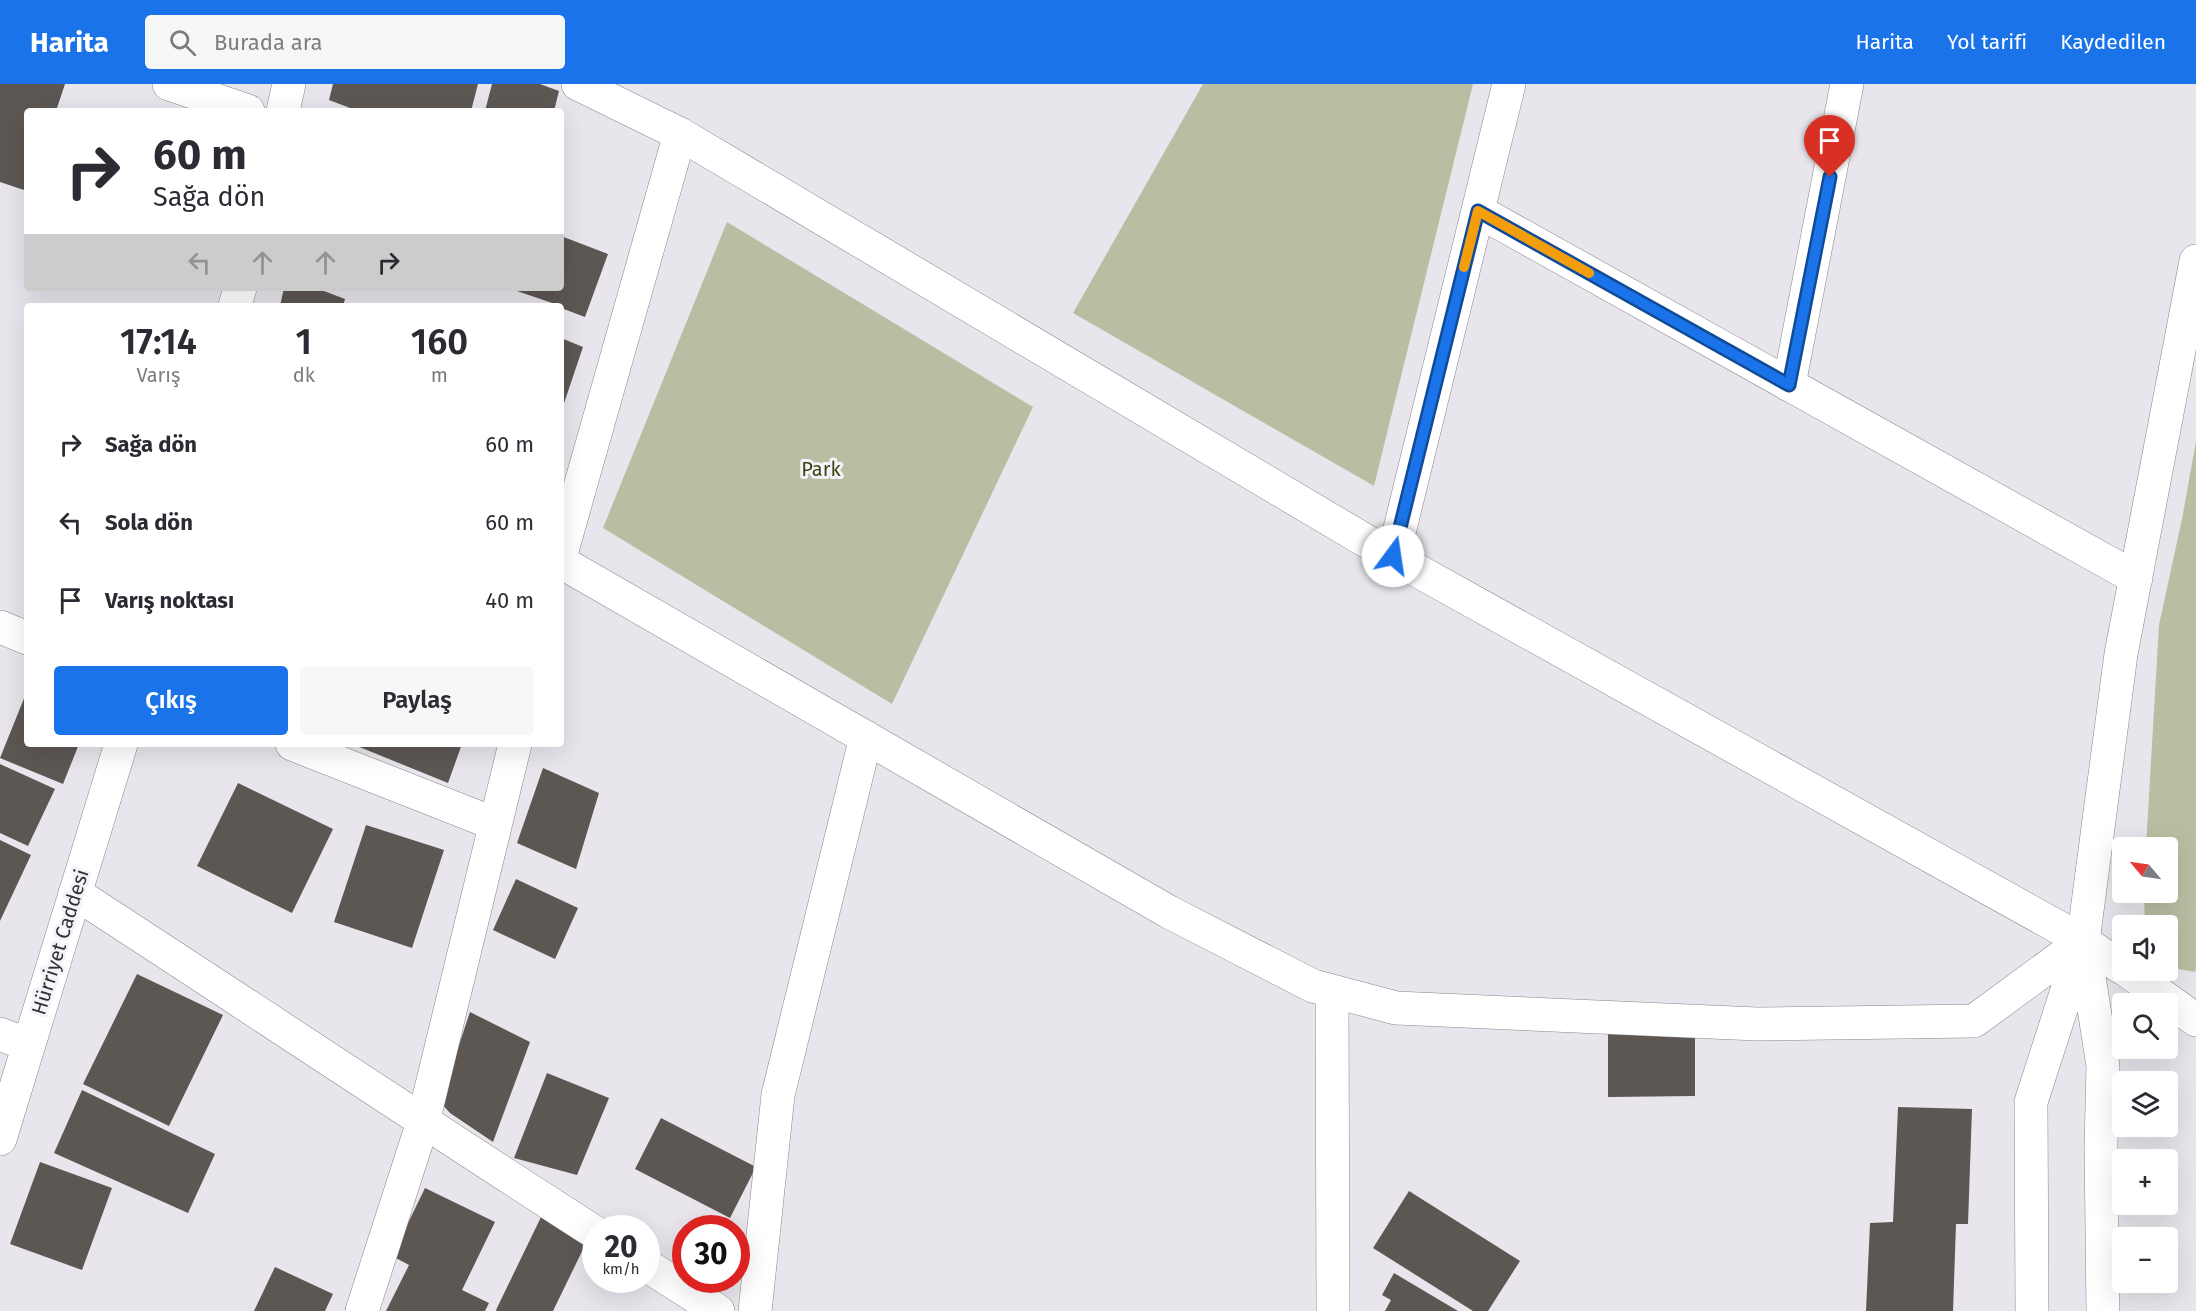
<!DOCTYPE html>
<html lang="tr">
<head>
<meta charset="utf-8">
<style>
	:root { --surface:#fff; --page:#f7f7f7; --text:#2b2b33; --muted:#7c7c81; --accent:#1a73e8 }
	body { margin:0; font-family:"Fira Sans",sans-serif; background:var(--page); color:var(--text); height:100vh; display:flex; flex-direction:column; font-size:22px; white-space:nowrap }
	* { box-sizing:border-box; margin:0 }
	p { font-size:20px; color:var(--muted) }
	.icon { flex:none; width:33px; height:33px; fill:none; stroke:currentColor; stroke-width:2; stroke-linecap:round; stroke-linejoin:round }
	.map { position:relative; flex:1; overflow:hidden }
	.drawer { position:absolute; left:24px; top:219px; width:540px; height:444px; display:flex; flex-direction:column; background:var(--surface); border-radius:6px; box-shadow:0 6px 24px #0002 }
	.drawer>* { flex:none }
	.banner { position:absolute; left:24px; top:24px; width:540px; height:183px; border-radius:6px; box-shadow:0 6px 24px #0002; background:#fff; color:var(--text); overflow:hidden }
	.needle { width:39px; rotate:299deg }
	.tools { position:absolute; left:2112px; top:753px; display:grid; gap:12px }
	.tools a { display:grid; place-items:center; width:66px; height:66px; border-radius:6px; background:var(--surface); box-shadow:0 6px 24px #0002; font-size:30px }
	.speed { position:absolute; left:582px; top:1131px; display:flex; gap:12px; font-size:30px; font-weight:700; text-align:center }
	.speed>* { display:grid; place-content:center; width:78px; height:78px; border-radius:50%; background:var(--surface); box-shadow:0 6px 24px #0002; line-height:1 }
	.speed small { font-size:15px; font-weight:400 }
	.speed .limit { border:9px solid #d22; background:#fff; color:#111 }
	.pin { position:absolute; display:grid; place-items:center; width:51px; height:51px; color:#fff; margin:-62px -26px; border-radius:50% 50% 50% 0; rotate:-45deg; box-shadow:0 0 6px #0007 }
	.pin .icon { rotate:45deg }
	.me { position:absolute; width:66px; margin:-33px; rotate:14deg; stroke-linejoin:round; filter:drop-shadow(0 0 4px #0008) }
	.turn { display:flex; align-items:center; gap:21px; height:126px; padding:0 30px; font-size:27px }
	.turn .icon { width:78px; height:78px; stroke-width:2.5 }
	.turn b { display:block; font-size:42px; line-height:51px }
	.lanes { display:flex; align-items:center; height:57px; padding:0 30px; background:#0003; justify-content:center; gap:30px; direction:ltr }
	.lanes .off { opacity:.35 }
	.eta { display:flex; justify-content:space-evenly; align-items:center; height:102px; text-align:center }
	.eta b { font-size:36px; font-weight:600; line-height:42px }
	.action { display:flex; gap:12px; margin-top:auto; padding:12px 30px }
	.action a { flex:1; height:69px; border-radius:6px; background:var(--accent); color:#fff; font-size:24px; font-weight:600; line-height:69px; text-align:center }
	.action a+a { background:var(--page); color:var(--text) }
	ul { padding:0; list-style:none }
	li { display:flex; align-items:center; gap:18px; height:78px; padding:0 30px }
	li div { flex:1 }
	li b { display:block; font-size:22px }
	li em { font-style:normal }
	header { display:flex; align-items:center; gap:36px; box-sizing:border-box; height:84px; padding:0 30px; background:var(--accent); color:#fff }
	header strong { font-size:28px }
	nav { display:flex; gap:33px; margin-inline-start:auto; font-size:21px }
	.search { width:420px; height:54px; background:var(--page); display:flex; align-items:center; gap:15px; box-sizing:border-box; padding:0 21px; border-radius:6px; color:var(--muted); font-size:22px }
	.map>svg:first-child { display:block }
	.green { fill:#b9bea3 }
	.building { fill:#5d5754 }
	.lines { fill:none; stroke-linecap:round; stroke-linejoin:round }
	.minor-casing { stroke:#88868b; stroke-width:34 }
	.minor { stroke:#fff; stroke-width:33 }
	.route-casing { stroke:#114b97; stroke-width:15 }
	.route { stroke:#1a73e8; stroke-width:10 }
	.slow { stroke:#f59e0b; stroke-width:10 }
	.labels { text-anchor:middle; stroke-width:6; stroke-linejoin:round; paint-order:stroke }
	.park-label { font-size:20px; fill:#3f4511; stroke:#f5f3f9 }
	.street-label { font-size:20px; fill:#302f31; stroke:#f5f3f9 }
</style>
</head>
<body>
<header>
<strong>Harita</strong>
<div class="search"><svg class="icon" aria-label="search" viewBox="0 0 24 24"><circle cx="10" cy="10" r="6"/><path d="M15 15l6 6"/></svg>Burada ara</div>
<nav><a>Harita</a><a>Yol tarifi</a><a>Kaydedilen</a></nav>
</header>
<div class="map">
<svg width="2196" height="1227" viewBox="0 0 2196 1227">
	<rect width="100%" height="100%" fill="#e8e6ec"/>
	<path class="green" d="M 1203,0 L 1473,0 L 1374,402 L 1073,229 Z
		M 727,138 L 1033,323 L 892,620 L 603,444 Z
		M 2196,357 L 2196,884 L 2195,888 L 2168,883 L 2168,842 L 2145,841 L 2144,809 L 2168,808 L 2168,764 L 2146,763 L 2159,541 L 2182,435 Z"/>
	<path class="building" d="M 0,0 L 65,0 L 56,27 L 27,27 L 27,107 L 0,98 Z
		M 333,0 L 478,0 L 471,27 L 358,27 L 329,16 Z
		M 492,0 L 540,0 L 559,7 L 554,27 L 485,27 Z
		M 561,152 L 608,170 L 585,233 L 561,224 L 561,222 L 508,204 L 561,204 Z
		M 284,204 L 316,204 L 345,215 L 343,222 L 280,222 Z
		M 561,254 L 583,263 L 561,328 Z
		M 27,607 L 27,660 L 79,660 L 63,700 L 0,674 Z
		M 352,660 L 462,660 L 448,699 Z
		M 0,680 L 55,705 L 28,762 L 0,749 Z
		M 543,684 L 599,709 L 576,785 L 517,759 Z
		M 238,699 L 333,745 L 292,829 L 197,782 Z
		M 366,741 L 444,766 L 412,864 L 334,838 Z
		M 0,756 L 31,771 L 0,837 Z
		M 516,795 L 578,824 L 555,875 L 493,846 Z
		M 137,890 L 223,931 L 169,1042 L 83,1000 Z
		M 470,928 L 530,958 L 493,1058 L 450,1029 L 440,1018 Z
		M 1695,949 L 1695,1012 L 1608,1013 L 1608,950 Z
		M 547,989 L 609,1014 L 577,1091 L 514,1074 Z
		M 82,1006 L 215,1070 L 188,1129 L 54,1069 Z
		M 1898,1023 L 1972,1025 L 1968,1140 L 1956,1140 L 1953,1227 L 1866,1227 L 1870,1139 L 1893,1138 Z
		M 661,1034 L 756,1083 L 730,1134 L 635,1085 Z
		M 40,1078 L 112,1104 L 82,1186 L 10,1160 Z
		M 425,1104 L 495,1138 L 462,1206 L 489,1219 L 485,1227 L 386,1227 L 409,1181 L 392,1172 Z
		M 1409,1107 L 1520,1177 L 1488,1227 L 1473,1227 L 1373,1164 Z
		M 542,1131 L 589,1153 L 553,1227 L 497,1227 L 496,1226 Z
		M 275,1183 L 333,1210 L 325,1227 L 254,1227 Z
		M 1394,1189 L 1458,1227 L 1385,1227 L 1391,1216 L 1382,1211 Z"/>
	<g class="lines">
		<g class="minor-casing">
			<path id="minor" d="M 169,0 L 248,27
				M 578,0 L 680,50 L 1393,473 L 2083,857 L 2122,884
				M 283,27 L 289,0
				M 1478,127 L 2136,494
				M 235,222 L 240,204
				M 1789,301 L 1847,0
				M 561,470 L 680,50
				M 1393,473 L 1509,0
				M 561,478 L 1169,828 L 1313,902 L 1396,924 L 1757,940 L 1974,937 L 2083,857
				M 0,543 L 27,554
				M 292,660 L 495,740
				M 75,809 C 249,922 421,1037 596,1149
				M 2084,861 L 2103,982 L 2101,1061 L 2103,1227
				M 2126,886 L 2196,936
				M 1332,907 L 1333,1227
				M 0,950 L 28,961
				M 0,1055 L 121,660
				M 646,1181 L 718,1227
				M 362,1227 L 423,1038 L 515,660
				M 755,1227 L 778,1011 L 866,653
				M 2032,1227 L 2031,1018 L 2083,857 L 2121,570 L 2196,177"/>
		</g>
		<use href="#minor" class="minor"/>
	</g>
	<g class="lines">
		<g class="route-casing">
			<path id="route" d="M 1393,472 L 1478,127 L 1789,301 L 1830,93"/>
		</g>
		<use href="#route" class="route"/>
		<path class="slow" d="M 1464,183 L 1478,127 L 1589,189"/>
	</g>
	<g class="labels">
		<g class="park-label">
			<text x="821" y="392">Park</text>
		</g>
		<g class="street-label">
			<text transform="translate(60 858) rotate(-73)" y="7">Hürriyet Caddesi</text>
		</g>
	</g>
</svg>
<div class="tools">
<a><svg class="needle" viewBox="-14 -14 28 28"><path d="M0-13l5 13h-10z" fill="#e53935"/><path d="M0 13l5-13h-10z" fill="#7c7c81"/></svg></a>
<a><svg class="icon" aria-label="sound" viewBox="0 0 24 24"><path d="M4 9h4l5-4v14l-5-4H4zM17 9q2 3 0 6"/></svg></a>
<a><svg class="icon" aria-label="search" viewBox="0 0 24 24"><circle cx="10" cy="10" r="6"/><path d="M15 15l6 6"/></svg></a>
<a><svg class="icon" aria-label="layers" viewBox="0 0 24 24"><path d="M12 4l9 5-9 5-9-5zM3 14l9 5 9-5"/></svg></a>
<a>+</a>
<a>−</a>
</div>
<div class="speed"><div>20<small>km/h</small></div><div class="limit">30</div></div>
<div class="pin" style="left:1830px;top:93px;background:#d93025"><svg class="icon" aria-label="arrive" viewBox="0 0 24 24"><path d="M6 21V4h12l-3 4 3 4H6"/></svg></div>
<svg class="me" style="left:1393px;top:472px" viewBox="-20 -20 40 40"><circle r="19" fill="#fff"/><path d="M0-13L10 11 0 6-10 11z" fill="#1a73e8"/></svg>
<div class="banner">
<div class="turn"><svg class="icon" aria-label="right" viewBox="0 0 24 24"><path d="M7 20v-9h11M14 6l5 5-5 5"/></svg><div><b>60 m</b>Sağa dön</div></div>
<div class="lanes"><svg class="icon off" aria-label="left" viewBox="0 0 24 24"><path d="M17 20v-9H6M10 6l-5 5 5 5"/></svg><svg class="icon off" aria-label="ahead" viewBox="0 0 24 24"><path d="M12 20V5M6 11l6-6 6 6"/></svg><svg class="icon off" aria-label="ahead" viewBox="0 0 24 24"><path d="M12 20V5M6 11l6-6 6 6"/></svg><svg class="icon" aria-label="right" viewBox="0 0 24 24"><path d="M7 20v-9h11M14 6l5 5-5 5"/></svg></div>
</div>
<section class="drawer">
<div class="eta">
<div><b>17:14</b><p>Varış</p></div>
<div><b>1</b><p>dk</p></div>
<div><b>160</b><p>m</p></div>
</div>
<ul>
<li><svg class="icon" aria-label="right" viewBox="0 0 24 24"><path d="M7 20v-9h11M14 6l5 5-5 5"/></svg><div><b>Sağa dön</b></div><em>60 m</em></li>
<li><svg class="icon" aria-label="left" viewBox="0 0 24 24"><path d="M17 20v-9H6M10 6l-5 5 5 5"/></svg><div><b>Sola dön</b></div><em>60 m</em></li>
<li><svg class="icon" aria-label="arrive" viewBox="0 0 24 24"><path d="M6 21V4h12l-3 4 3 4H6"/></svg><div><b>Varış noktası</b></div><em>40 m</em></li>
</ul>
<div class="action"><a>Çıkış</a><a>Paylaş</a></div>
</section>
</div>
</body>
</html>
